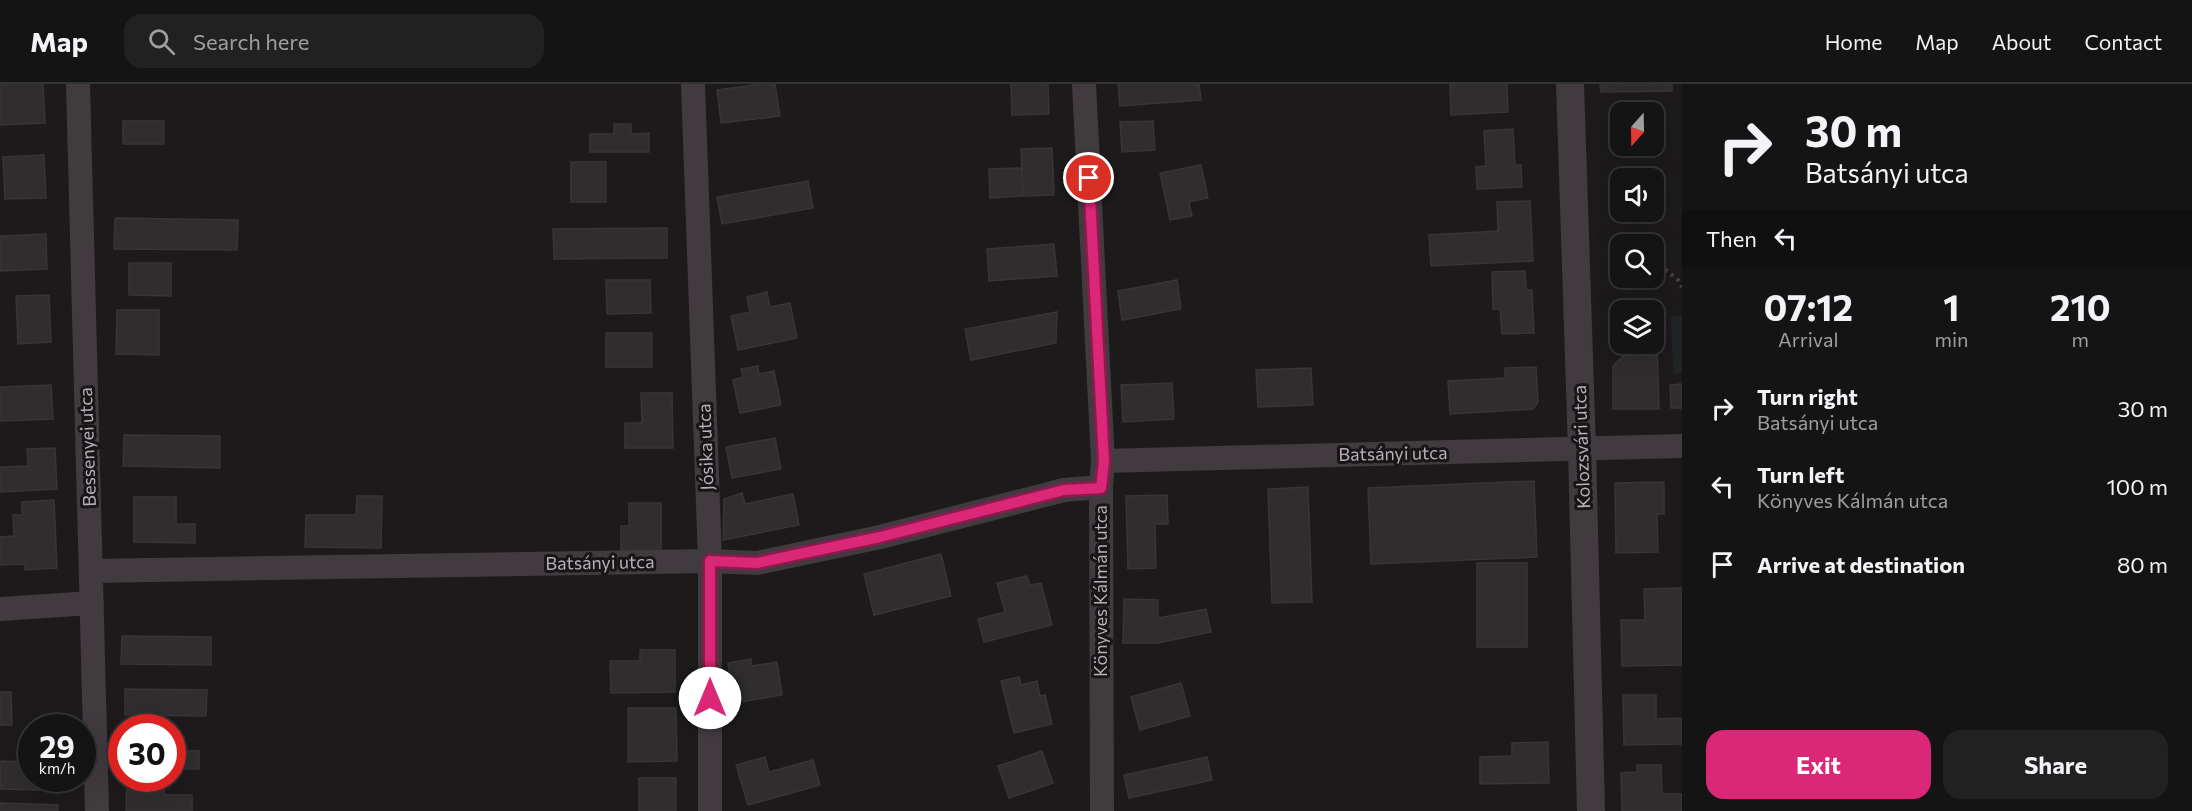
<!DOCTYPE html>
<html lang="en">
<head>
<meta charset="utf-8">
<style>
	:root { --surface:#151414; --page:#222122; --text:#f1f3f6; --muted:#9d9ea0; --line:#343334; --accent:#db2777 }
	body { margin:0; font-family:Commissioner,sans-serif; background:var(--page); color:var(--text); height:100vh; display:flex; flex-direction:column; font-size:22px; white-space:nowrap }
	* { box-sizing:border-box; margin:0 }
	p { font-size:20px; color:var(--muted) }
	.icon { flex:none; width:33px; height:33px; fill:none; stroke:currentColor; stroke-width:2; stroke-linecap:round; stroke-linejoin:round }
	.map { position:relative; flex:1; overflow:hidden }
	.details { display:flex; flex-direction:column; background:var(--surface); width:510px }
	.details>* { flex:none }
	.top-card { background:#151414; color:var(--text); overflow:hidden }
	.needle { width:39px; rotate:200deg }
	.controls { position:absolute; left:1610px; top:18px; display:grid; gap:12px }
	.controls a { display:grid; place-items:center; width:54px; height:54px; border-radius:12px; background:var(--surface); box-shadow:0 6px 24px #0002,0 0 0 2px var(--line); font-size:30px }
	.speed { position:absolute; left:18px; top:630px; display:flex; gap:12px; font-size:30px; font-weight:700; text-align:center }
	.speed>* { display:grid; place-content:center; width:78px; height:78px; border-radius:50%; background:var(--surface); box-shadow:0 6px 24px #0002,0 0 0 2px var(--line); line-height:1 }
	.speed small { font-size:15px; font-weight:400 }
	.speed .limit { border:9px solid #d22; background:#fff; color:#111 }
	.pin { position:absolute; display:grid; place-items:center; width:51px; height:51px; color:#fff; margin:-26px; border:3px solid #fff; border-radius:50%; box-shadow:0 2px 6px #0007 }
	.me { position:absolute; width:66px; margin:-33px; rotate:0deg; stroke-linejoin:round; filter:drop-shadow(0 0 4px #0008) }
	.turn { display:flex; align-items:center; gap:21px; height:126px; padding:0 24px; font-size:27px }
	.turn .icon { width:78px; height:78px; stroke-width:2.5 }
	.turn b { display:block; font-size:42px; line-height:51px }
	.then { display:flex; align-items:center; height:57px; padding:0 24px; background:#0003; gap:12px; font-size:22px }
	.eta { display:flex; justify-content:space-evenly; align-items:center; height:102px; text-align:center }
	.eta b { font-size:36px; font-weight:700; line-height:42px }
	.action { display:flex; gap:12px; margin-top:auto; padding:12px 24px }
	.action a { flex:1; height:69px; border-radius:18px; background:var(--accent); color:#fff; font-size:24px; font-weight:700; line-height:69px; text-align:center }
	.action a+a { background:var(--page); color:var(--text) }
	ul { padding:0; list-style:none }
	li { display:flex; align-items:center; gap:18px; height:78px; padding:0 24px }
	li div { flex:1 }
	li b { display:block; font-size:22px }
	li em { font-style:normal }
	header { display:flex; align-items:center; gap:36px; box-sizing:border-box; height:84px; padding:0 30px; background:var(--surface); border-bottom:2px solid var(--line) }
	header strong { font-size:28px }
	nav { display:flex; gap:33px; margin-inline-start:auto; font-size:21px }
	.search { width:420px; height:54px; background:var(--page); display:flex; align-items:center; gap:15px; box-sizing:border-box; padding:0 21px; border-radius:18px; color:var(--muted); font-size:22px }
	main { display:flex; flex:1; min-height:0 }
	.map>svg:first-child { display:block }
	.green { fill:#202427 }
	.building { fill:#302d2f; stroke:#383437; stroke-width:1.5 }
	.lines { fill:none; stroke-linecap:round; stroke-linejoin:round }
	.path { stroke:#484247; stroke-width:4; stroke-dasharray:3 4.5; stroke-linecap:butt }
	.minor { stroke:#413b40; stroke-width:24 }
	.tertiary { stroke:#413b40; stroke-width:28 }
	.route-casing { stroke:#8e194d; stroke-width:15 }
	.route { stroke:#db2777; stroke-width:10 }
	.labels { text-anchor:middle; stroke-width:6; stroke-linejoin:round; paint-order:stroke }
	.street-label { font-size:18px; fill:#bbaeba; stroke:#171516 }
</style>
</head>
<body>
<header>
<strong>Map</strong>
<div class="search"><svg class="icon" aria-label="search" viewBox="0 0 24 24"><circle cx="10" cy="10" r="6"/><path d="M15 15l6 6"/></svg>Search here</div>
<nav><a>Home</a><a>Map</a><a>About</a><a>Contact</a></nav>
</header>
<main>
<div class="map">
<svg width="1682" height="727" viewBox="0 0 1682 727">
	<rect width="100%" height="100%" fill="#1c1a1b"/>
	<path class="green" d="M 1682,231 L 1682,289 L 1673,289 L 1671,232 Z"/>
	<path class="building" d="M 0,0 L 43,0 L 45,39 L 0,41 Z
		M 762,0 L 775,0 L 780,32 L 721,39 L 717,6 Z
		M 1011,0 L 1048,0 L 1049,30 L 1012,31 Z
		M 1118,0 L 1199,0 L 1201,16 L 1120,22 Z
		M 1450,0 L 1507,0 L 1508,28 L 1451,31 Z
		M 1600,0 L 1672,0 L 1672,7 L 1601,8 Z
		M 123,37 L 164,37 L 164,60 L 123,60 Z
		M 1153,37 L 1155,66 L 1122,68 L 1120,38 Z
		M 614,40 L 631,40 L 631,50 L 649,49 L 649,68 L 590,68 L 590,50 L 614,50 Z
		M 1513,45 L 1515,81 L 1521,81 L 1522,103 L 1477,105 L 1476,83 L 1486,82 L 1484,47 Z
		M 1052,64 L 1054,111 L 1023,112 L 1021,65 Z
		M 44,71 L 46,114 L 5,115 L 3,73 Z
		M 571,78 L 606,78 L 606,118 L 571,118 Z
		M 1201,81 L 1208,114 L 1189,118 L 1192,132 L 1170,136 L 1160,89 Z
		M 1022,84 L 1023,112 L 990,114 L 989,85 Z
		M 808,97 L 813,124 L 722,140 L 717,113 Z
		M 1530,117 L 1533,177 L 1431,182 L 1429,151 L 1498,147 L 1497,118 Z
		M 115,134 L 238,136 L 237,166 L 114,165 Z
		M 667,144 L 667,174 L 554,175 L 553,145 Z
		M 46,150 L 47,185 L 0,187 L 0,152 Z
		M 1054,160 L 1057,192 L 989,197 L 987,165 Z
		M 129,179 L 171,179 L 171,212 L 129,211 Z
		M 1525,187 L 1526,206 L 1532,206 L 1534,249 L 1502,250 L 1500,225 L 1493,225 L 1492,188 Z
		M 606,196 L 650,196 L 651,229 L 607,230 Z
		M 1177,196 L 1181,225 L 1122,236 L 1118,207 Z
		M 767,208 L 770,223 L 790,219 L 797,254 L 738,266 L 731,232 L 750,228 L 747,213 Z
		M 49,211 L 51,258 L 18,260 L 16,212 Z
		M 117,226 L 159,226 L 159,271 L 116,270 Z
		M 1057,228 L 1056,259 L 971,276 L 965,245 Z
		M 606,249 L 652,249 L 652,283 L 606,283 Z
		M 1633,262 L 1657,262 L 1659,325 L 1613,325 L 1613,282 Z
		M 758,282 L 759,290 L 774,287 L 781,321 L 740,329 L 733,296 L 743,293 L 741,285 Z
		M 1536,283 L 1538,318 L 1533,325 L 1450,330 L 1448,297 L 1505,294 L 1505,284 Z
		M 1311,284 L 1313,321 L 1258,323 L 1256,286 Z
		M 1172,299 L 1174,335 L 1123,338 L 1121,301 Z
		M 1682,300 L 1682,324 L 1671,324 L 1670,301 Z
		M 51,301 L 53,335 L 0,337 L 0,303 Z
		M 641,309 L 672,309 L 673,364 L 625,364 L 625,339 L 642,339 Z
		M 124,351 L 220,352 L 220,384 L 123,382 Z
		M 775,354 L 781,385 L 732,394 L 726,363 Z
		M 55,364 L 57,405 L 0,408 L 0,383 L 28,382 L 27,365 Z
		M 1534,397 L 1537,473 L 1371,480 L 1368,404 Z
		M 1664,398 L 1664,430 L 1657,430 L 1658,468 L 1616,469 L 1615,399 Z
		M 1308,403 L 1312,518 L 1272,519 L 1268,405 Z
		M 742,409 L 745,420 L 793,410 L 799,441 L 723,456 L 724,415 Z
		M 1167,411 L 1168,440 L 1155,440 L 1156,484 L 1128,485 L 1126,412 Z
		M 357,412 L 382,412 L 381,464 L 305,463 L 306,431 L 356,431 Z
		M 134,413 L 176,413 L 176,440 L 195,440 L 195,459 L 134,458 Z
		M 54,416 L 57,484 L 25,486 L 25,480 L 0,481 L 0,453 L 14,452 L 13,431 L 22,431 L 22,418 Z
		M 629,419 L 661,419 L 661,467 L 621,467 L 621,442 L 629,442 Z
		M 941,470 L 951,512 L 874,531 L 864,490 Z
		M 1477,479 L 1527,479 L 1527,563 L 1477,563 Z
		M 1027,492 L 1030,501 L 1041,499 L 1052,541 L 984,558 L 978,535 L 1005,528 L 997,499 Z
		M 1682,504 L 1682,581 L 1622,582 L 1621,536 L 1645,536 L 1644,505 Z
		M 1124,515 L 1158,516 L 1158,534 L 1206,525 L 1211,548 L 1158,559 L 1123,559 Z
		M 122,552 L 211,553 L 211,581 L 121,580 Z
		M 640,566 L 675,566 L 675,608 L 611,609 L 610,577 L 640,577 Z
		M 751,575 L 752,582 L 777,578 L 782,611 L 734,619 L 728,579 Z
		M 1019,593 L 1021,601 L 1037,597 L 1040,612 L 1045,611 L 1052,640 L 1014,649 L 1001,597 Z
		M 1181,599 L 1190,632 L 1140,646 L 1131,613 Z
		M 125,605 L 207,606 L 206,632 L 125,631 Z
		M 0,608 L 11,608 L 12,641 L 0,641 Z
		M 1623,611 L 1656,611 L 1656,635 L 1682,634 L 1682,660 L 1624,661 Z
		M 628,624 L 676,624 L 677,677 L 628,678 Z
		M 1548,658 L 1549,699 L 1480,700 L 1480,673 L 1512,672 L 1512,659 Z
		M 172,666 L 199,667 L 199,685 L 172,685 Z
		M 1042,667 L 1053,699 L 1009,714 L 998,682 Z
		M 765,673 L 769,688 L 813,676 L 820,701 L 748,721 L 736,681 Z
		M 1207,673 L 1212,696 L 1129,714 L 1124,691 Z
		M 1,677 L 32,678 L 32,694 L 70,694 L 70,707 L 0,705 Z
		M 1637,681 L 1661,681 L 1662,710 L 1682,710 L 1682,727 L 1622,727 L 1621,689 L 1637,688 Z
		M 639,694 L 676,694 L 676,727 L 639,727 Z
		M 127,695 L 165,696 L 164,711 L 192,711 L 192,727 L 126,727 Z
		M 0,719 L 58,721 L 58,727 L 0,727 Z"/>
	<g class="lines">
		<path class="path" d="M 1653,179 L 1656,178 L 1678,196 L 1682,203
			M 1615,192 L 1620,190"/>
		<path class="minor" d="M 78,0 L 97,727
			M 693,0 L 710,477 L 710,727
			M 1084,0 L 1103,377 L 1101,403 L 1102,727
			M 1103,377 L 1682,362
			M 91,487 L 710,477 L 757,479 L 880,453 L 1064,406 L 1101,403
			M 0,525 L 92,519"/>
		<path class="tertiary" d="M 1570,0 L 1582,365 L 1591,727"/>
	</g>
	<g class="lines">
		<g class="route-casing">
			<path id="route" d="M 710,614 L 710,477 L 757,479 L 880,453 L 1064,406 L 1101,404 L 1104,377 L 1089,94"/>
		</g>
		<use href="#route" class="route"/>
	</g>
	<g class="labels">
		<g class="street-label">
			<text transform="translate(88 363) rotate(-92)" y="6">Bessenyei utca</text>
			<text transform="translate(706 363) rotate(-92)" y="6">Jósika utca</text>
			<text transform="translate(1582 363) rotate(-92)" y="6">Kolozsvári utca</text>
			<text transform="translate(1393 370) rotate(-1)" y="6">Batsányi utca</text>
			<text transform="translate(600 479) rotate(-1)" y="6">Batsányi utca</text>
			<text transform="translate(1101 507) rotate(-90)" y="6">Könyves Kálmán utca</text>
		</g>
	</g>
</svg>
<div class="controls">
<a><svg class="needle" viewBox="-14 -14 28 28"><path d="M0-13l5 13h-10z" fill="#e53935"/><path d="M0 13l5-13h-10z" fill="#9d9ea0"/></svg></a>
<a><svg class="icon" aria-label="sound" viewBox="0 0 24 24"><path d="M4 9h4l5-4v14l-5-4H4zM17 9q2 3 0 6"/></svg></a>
<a><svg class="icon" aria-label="search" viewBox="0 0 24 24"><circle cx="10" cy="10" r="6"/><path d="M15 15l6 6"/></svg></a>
<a><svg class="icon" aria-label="layers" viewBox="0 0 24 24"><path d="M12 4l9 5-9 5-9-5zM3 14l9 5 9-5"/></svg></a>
</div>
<div class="speed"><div>29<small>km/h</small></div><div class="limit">30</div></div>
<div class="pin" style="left:1089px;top:94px;background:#d93025"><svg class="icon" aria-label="arrive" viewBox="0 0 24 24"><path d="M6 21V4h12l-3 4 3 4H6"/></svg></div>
<svg class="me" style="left:710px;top:614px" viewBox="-20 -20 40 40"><circle r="19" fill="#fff"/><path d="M0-13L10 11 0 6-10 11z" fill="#db2777"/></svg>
</div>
<section class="details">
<div class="top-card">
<div class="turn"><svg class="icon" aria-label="right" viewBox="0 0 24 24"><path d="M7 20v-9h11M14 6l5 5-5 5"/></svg><div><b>30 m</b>Batsányi utca</div></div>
<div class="then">Then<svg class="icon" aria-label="left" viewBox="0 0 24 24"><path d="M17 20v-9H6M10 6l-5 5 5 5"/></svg></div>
</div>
<div class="eta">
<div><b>07:12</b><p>Arrival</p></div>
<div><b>1</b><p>min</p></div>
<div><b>210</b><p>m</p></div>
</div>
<ul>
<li><svg class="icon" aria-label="right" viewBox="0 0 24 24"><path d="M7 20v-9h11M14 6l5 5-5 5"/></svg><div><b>Turn right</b><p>Batsányi utca</p></div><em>30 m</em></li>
<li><svg class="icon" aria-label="left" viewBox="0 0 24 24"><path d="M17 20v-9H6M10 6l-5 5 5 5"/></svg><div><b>Turn left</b><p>Könyves Kálmán utca</p></div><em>100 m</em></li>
<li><svg class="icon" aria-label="arrive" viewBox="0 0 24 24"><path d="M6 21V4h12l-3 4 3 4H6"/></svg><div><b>Arrive at destination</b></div><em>80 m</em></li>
</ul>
<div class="action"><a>Exit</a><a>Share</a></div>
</section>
</main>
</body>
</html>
